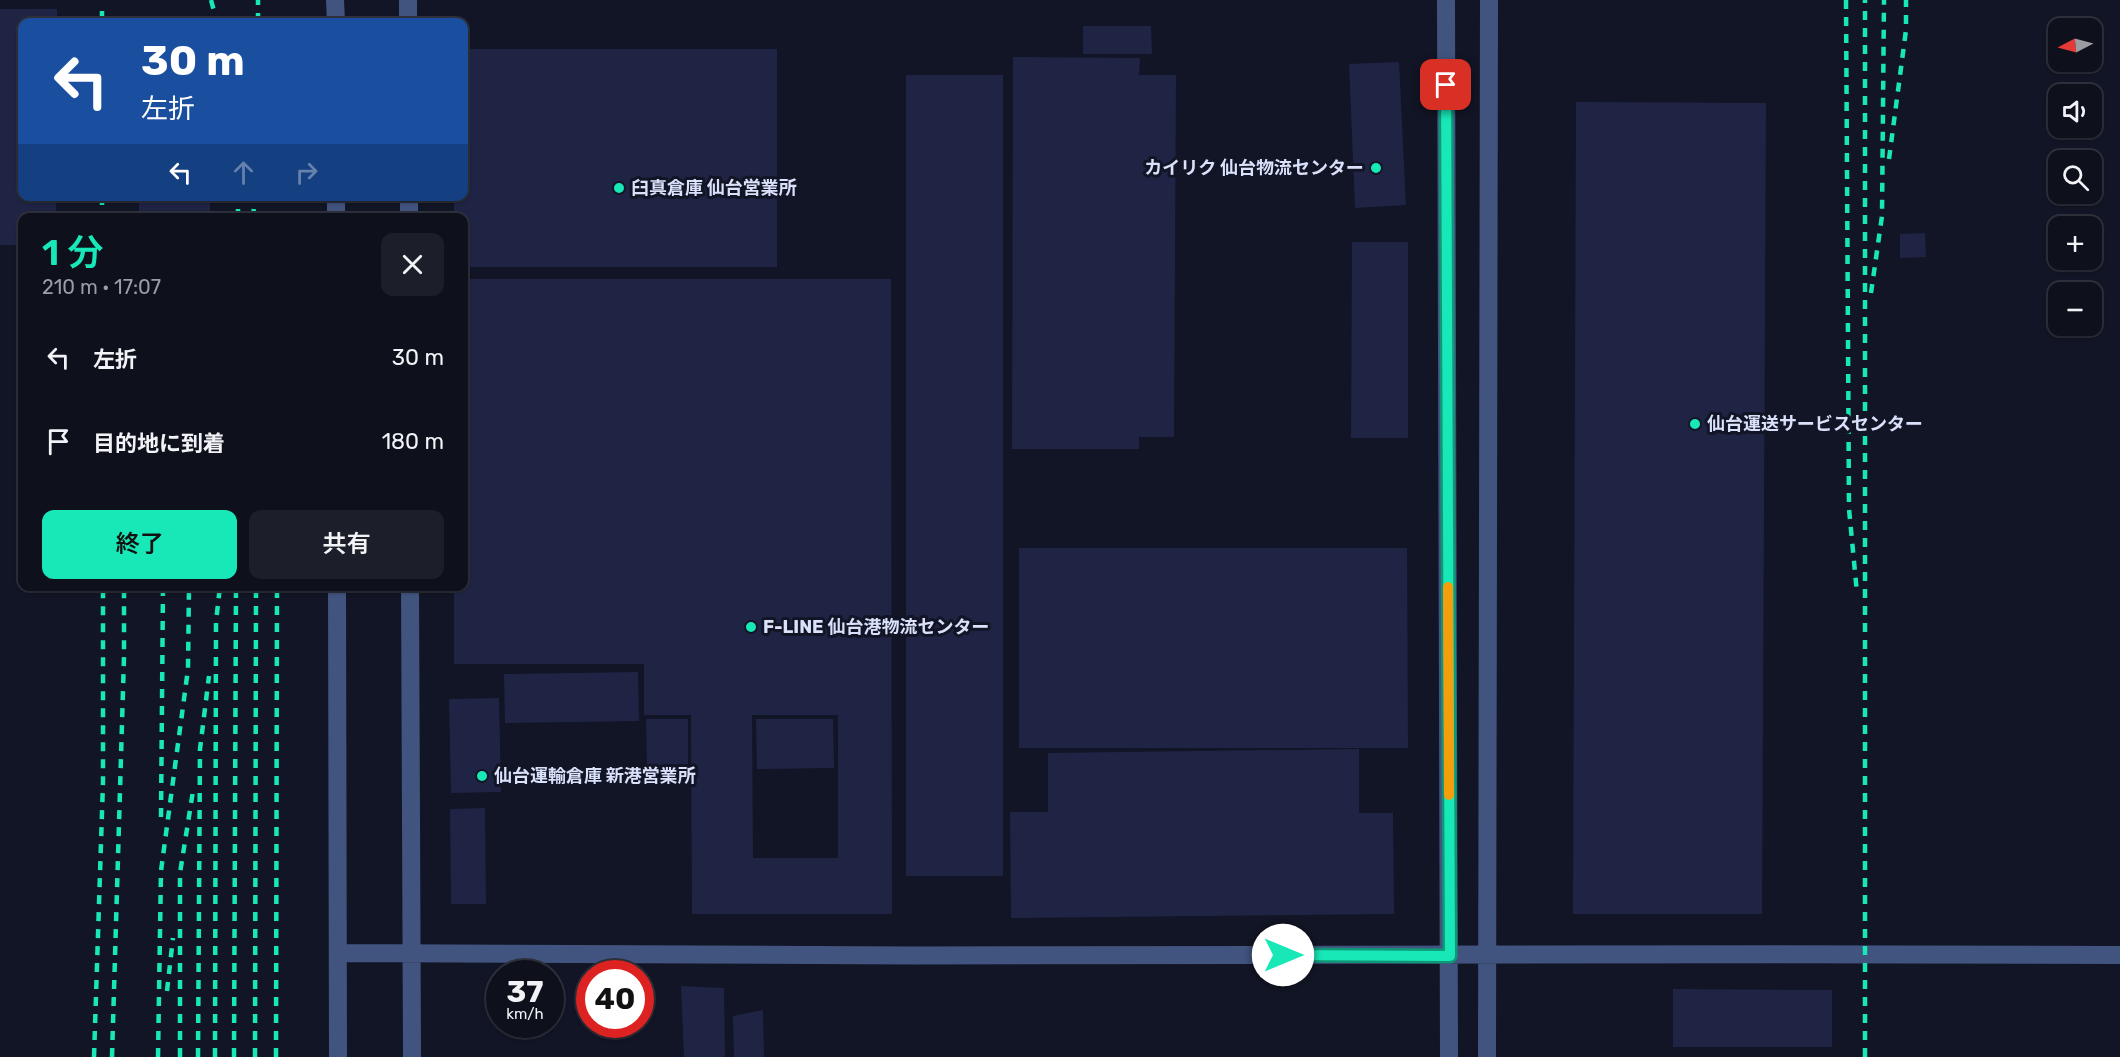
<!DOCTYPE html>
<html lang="ja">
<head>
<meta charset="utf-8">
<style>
	:root { --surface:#0e101c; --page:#1c1e29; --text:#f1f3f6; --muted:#9b9da3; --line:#2e303b; --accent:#18e8b8 }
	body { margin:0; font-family:Rubik,"Noto Sans JP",sans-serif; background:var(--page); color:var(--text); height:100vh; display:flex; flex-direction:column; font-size:22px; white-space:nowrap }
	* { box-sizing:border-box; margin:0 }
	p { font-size:20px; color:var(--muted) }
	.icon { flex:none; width:33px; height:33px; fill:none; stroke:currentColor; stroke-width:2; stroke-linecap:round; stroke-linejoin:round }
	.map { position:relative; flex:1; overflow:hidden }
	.panel { position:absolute; left:18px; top:213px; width:450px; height:378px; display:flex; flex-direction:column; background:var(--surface); border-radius:12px; box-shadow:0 2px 4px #0004,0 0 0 2px var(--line) }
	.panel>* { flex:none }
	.guide { position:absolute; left:18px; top:18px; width:450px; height:183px; border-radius:12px; box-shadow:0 2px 4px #0004,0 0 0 2px var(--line); background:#1a4fa0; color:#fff; overflow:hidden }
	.needle { width:39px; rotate:264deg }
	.fabs { position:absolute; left:2048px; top:18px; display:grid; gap:12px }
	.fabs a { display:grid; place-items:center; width:54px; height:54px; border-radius:12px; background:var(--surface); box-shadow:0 2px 4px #0004,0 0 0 2px var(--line); font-size:30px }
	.speed { position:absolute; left:486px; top:960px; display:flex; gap:12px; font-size:30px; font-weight:700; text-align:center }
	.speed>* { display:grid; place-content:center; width:78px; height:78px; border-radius:50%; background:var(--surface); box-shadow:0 2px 4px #0004,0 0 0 2px var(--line); line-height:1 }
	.speed small { font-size:15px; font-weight:400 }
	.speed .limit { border:9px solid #d22; background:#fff; color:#111 }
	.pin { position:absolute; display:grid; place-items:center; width:51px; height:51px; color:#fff; margin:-26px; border-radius:12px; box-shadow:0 3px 9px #0006 }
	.me { position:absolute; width:66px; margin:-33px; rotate:90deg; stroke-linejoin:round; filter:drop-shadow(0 0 4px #0008) }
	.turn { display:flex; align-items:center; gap:21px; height:126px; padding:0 24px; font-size:27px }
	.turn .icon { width:78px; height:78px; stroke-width:2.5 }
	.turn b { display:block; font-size:42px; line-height:51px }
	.lanes { display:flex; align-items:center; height:57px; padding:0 24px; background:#0003; justify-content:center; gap:30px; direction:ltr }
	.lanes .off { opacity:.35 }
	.round { display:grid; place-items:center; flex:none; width:63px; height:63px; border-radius:12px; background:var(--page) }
	.head { display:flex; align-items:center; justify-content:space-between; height:102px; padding:0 24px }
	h1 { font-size:36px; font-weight:600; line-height:45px; color:var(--accent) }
	.action { display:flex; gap:12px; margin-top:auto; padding:12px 24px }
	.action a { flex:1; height:69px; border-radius:12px; background:var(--accent); color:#111; font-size:24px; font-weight:600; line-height:69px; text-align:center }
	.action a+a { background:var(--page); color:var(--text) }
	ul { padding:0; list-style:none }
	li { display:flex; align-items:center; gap:18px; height:84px; padding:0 24px }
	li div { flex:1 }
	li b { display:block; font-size:22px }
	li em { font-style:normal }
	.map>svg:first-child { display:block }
	.building { fill:#1f2444; fill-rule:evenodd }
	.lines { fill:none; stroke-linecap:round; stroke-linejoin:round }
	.minor { stroke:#41547f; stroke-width:18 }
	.rail { stroke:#18e8b8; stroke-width:4.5; stroke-dasharray:9 8; stroke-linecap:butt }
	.route-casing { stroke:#109778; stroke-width:15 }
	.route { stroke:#18e8b8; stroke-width:10 }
	.slow { stroke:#f59e0b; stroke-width:10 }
	.poi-dot { fill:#18e8b8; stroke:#121525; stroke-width:2 }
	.labels { text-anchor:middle; stroke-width:6; stroke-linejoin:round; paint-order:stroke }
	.poi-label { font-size:18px; font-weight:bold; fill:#d9e1fb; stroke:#121525; text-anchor:start }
</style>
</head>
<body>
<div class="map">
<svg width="2120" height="1057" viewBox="0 0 2120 1057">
	<rect width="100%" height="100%" fill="#121525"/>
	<path class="building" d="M 0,9 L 57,9 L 57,22 L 22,22 L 22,196 L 56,196 L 56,218 L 22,218 L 22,245 L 0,245 Z
		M 1083,26 L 1151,26 L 1152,54 L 1083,54 Z
		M 464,49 L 777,49 L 777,267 L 464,267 L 464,218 L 454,218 L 454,196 L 464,196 Z
		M 1013,57 L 1140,58 L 1139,75 L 1176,75 L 1174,437 L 1139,437 L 1139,449 L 1012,449 Z
		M 1399,62 L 1406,205 L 1355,208 L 1349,64 Z
		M 906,75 L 1003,75 L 1003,876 L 906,876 Z
		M 1576,102 L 1766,103 L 1762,914 L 1573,914 Z
		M 139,196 L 210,196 L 210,218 L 139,218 Z
		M 1925,233 L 1926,257 L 1900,258 L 1900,234 Z
		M 1352,242 L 1408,242 L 1408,438 L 1351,438 Z
		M 464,279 L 891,279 L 892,914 L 692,914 L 691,715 L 644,715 L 644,664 L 454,664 L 454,586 L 464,586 ZM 752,715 L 838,715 L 838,858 L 753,858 Z
		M 1019,548 L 1407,548 L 1408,748 L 1019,748 Z
		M 638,672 L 639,721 L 505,723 L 504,674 Z
		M 499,698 L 501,792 L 451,793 L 449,699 Z
		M 646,719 L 688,719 L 688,770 L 647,770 Z
		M 756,719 L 833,719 L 834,768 L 757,769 Z
		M 1359,749 L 1359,813 L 1393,813 L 1394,914 L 1011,918 L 1010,812 L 1048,812 L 1048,753 Z
		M 485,808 L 486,904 L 451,904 L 450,809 Z
		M 681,986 L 724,988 L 725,1057 L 684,1057 Z
		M 1673,989 L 1832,990 L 1832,1047 L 1673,1047 Z
		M 763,1010 L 764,1057 L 734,1057 L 733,1016 Z"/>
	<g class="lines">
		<path class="minor" d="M 335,0 L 336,22
			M 408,0 L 408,22
			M 1446,0 L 1449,1057
			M 336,196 L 336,218
			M 409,196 L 409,218
			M 337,586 L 338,1057
			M 410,586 L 412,1057
			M 338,953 C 932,959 1526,952 2120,955
			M 1487,1057 L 1489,0"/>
		<path class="rail" d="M 211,0 L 217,22
			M 1846,0 L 1849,509 L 1857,593
			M 102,11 L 102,22
			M 258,22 L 258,0
			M 1889,159 L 1906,30 L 1906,0
			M 102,196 L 102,218
			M 238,218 L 238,196
			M 253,218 L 255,196
			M 1871,293 L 1882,216 L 1884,0
			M 161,817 L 163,586
			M 167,991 L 173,938
			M 94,1057 L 103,782 L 103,586
			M 112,1057 L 124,657 L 124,586
			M 158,1057 L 161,871 L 188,669 L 189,586
			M 180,1057 L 180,873 L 193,791
			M 198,1057 L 200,749 L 209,676
			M 215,1057 L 216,622 L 220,586
			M 234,1057 L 236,586
			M 255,1057 L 256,586
			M 276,1057 L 277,586
			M 1865,1057 L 1865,0"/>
	</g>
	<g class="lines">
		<g class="route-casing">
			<path id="route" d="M 1283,955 L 1450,956 L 1446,85"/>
		</g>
		<use href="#route" class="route"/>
		<path class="slow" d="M 1448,587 L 1449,795"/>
	</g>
	<g class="poi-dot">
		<circle cx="1376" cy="168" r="6"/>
		<circle cx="619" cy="188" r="6"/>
		<circle cx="1695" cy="424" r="6"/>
		<circle cx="751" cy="627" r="6"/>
		<circle cx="482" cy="776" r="6"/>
	</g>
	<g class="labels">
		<g class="poi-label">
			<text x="1364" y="174" text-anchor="end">カイリク 仙台物流センター</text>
			<text x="631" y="194">臼真倉庫 仙台営業所</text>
			<text x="1707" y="430">仙台運送サービスセンター</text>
			<text x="763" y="633">F-LINE 仙台港物流センター</text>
			<text x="494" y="782">仙台運輸倉庫 新港営業所</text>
		</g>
	</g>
</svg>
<div class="fabs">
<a><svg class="needle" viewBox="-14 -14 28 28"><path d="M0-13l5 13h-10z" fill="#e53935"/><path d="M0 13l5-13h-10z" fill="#9b9da3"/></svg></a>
<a><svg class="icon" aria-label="sound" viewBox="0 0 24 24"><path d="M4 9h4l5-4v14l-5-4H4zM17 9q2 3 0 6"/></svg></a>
<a><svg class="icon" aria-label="search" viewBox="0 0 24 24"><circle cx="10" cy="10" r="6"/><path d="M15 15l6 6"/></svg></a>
<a>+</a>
<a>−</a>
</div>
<div class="speed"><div>37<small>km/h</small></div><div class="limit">40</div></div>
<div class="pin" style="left:1446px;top:85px;background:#d93025"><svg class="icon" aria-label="arrive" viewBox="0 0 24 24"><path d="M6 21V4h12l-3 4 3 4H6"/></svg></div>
<svg class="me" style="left:1283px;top:955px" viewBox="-20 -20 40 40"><circle r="19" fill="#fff"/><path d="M0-13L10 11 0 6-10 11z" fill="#18e8b8"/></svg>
<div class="guide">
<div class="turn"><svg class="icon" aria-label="left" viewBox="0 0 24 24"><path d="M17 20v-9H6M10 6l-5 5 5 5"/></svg><div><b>30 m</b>左折</div></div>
<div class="lanes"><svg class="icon" aria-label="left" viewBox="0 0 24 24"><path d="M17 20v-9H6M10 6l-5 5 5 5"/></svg><svg class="icon off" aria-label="ahead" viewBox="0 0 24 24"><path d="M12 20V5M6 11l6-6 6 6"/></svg><svg class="icon off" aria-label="right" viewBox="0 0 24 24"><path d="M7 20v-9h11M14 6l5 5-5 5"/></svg></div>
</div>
<section class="panel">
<div class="head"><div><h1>1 分</h1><p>210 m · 17:07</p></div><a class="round"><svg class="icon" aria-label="close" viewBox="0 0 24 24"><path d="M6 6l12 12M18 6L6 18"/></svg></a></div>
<ul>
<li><svg class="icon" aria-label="left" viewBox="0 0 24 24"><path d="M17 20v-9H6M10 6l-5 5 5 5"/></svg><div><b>左折</b></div><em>30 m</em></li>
<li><svg class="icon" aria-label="arrive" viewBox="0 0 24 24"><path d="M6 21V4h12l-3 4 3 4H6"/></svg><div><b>目的地に到着</b></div><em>180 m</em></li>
</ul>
<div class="action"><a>終了</a><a>共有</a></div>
</section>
</div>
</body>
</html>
